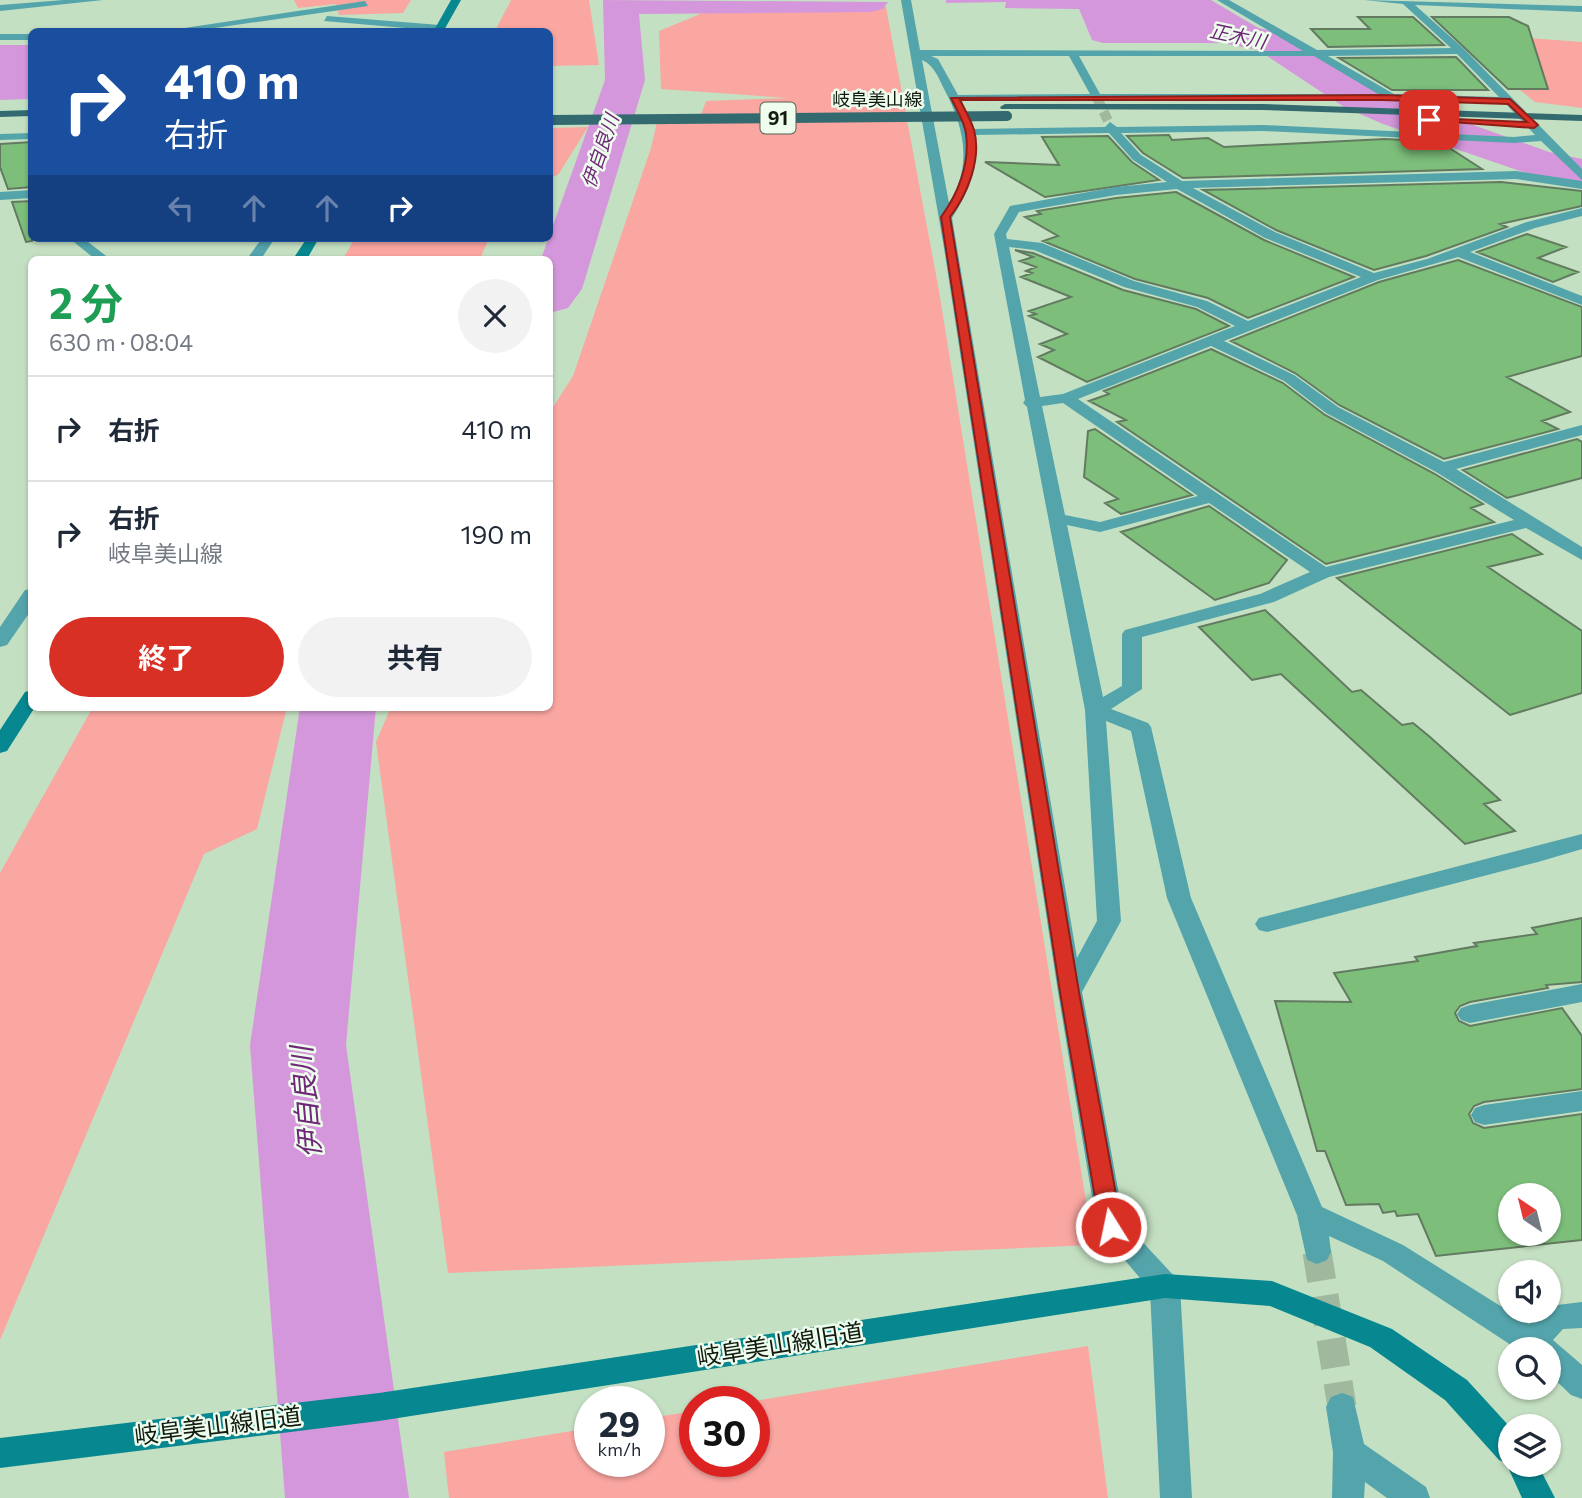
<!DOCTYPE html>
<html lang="ja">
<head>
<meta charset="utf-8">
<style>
	:root { --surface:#fff; --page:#f2f2f3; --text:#1f2937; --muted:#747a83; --line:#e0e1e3; --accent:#d93025 }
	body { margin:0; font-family:Commissioner,"Noto Sans JP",sans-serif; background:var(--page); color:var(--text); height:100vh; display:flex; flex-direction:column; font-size:26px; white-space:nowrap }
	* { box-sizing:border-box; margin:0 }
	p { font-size:23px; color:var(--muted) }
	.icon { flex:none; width:38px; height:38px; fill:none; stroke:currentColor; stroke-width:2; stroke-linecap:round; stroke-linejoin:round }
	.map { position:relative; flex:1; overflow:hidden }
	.drawer { position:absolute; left:28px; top:256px; width:525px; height:455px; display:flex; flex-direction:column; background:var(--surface); border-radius:10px; box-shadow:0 2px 5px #0004 }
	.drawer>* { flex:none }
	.top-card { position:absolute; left:28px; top:28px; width:525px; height:214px; border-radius:10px; box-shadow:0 2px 5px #0004; background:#1a4fa0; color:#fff; overflow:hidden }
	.needle { width:46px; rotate:325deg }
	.fabs { position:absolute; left:1498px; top:1183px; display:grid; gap:14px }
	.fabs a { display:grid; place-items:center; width:63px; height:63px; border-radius:50%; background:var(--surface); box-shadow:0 2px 5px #0004; font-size:35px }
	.speed { position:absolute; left:574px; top:1386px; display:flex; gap:14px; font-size:35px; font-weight:700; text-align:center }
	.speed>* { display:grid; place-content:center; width:91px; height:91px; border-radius:50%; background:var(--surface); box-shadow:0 2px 5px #0004; line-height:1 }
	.speed small { font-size:18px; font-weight:400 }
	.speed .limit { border:10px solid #d22; background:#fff; color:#111 }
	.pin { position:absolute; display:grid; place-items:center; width:60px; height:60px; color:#fff; margin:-30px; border-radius:14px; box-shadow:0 4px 10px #0006 }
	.me { position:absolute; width:77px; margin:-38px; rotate:350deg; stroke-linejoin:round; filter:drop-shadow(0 0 5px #0008) }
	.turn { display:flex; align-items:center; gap:24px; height:147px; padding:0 21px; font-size:32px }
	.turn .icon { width:91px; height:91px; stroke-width:2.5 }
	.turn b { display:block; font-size:49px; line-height:60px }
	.lanes { display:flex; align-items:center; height:66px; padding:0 21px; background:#0003; justify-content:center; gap:35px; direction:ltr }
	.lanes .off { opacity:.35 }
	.round { display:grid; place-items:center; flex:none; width:74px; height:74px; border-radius:37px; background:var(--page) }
	.summary { display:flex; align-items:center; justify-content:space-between; height:119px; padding:0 21px }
	h1 { font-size:42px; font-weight:700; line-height:52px; color:#1e9e55 }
	.primary-button { display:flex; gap:14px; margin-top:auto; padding:14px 21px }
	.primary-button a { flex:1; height:80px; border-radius:42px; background:var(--accent); color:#fff; font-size:28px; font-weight:700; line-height:80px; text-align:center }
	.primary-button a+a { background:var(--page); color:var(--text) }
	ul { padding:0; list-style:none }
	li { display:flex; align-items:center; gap:21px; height:105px; padding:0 21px; border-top:2px solid var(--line) }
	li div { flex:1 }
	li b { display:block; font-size:26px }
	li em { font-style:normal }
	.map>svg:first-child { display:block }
	.green { fill:#faa6a1 }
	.water { fill:#d597db }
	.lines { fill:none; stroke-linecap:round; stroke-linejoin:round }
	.river { fill:#d597db; fill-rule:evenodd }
	.building { fill:#7dbe7b; stroke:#627b60; stroke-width:2; fill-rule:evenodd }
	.street-tunnel-far1 { stroke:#a0b99e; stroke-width:10; stroke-dasharray:10 5; stroke-linecap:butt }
	.street-tunnel { stroke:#a0b99e; stroke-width:29; stroke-dasharray:29 15; stroke-linecap:butt }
	.lane { fill:#54a4ac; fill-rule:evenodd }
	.street { fill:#54a4ac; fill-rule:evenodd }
	.secondary { fill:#078790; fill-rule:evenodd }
	.primary { fill:#326a70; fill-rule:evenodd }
	.primary-bridge { stroke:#326a70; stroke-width:10 }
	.route { fill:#d93025; stroke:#8d1f18; stroke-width:2 }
	.labels { text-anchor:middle; stroke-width:5; stroke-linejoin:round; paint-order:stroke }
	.far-street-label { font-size:18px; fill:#111b10; stroke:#eefded }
	.far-water-label { font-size:19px; font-style:italic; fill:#6f2777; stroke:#eefded }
	.shield { fill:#eefded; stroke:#535f52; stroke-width:2 }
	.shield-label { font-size:19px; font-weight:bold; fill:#111b10 }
	.near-street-label { font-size:24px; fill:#111b10; stroke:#eefded }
	.near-water-label { font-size:28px; font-style:italic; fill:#6f2777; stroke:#eefded }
</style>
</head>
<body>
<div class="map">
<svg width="1582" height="1498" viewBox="0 0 1582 1498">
	<rect width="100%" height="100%" fill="#c4e0c2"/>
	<path class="green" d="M 294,0 L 411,0 L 403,13 L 339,15 L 336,4 L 298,8 Z
		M 511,0 L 589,0 L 599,65 L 550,66 L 550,32 L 495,31 Z
		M 886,7 L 939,291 L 1093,1245 L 448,1273 L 376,742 L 391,707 L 550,707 L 550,412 L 573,376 L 651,148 L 658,118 L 699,120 L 706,101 L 787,98 L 661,89 L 659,31 L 710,10 Z
		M 1449,32 L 1582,42 L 1582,108 L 1535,102 Z
		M 588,127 L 558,175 L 550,177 L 550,128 Z
		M 355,238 L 489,238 L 480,259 L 343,259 Z
		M 93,707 L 287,707 L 257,829 L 204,854 L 0,1340 L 0,873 Z
		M 1088,1346 L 1108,1498 L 449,1498 L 444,1452 L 590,1428 L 590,1461 L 649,1461 L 649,1418 L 695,1411 L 695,1461 L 754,1461 L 754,1402 L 748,1402 Z"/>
	<path class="water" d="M 946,0 L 1211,0 L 1284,43 L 1103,43 L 1092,40 L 1079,9 L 1005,8 L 1006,2 L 946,3 Z
		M 0,45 L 31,45 L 31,99 L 0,100 Z"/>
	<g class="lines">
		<path class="river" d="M 603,0 L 888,2 L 883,9 L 871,12 L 639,14 L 645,80 L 582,289 L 568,308 L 550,313 L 550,259 L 541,259 L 605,80 Z
			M 1167,10 L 1283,33 L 1372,89 L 1549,152 L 1582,159 L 1582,185 L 1523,172 L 1383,124 L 1344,107 L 1258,50 L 1154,29 L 1149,21 L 1154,13 Z
			M 300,707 L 376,707 L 346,1045 L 409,1498 L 285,1498 L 250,1045 Z"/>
	</g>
	<path class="building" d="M 1358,17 L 1413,17 L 1444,45 L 1328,47 L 1311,29 L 1370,29 Z
		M 1432,17 L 1509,17 L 1528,26 L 1548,89 L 1508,89 Z
		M 1456,57 L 1488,90 L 1392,90 L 1339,58 Z
		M 1169,135 L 1172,140 L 1208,138 L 1224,147 L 1385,139 L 1440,142 L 1482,169 L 1183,178 L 1143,153 L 1127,136 Z
		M 1108,136 L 1132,162 L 1159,180 L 1045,197 L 985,162 L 1059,165 L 1042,137 Z
		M 32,142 L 32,187 L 8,189 L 0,167 L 0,144 Z
		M 1501,182 L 1582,191 L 1582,206 L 1500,224 L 1507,227 L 1426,256 L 1374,270 L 1276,230 L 1203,190 Z
		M 1176,192 L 1264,240 L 1354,277 L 1248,318 L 1208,298 L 1135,279 L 1043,241 L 1058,236 L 1025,217 L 1041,214 L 1037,211 L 1116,198 Z
		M 32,201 L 32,241 L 26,242 L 12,202 Z
		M 1527,234 L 1566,247 L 1538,258 L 1578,272 L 1553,282 L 1477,252 Z
		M 1015,250 L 1033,253 L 1123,290 L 1196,309 L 1229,326 L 1087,382 L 1038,357 L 1054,350 L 1040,344 L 1067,334 L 1029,316 L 1036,314 L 1029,311 L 1071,297 L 1021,277 L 1032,273 L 1026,271 L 1036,267 L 1020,261 L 1033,257 Z
		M 1458,260 L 1582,307 L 1582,356 L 1507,377 L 1570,412 L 1542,421 L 1558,429 L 1444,459 L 1339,405 L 1295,373 L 1231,341 L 1379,282 Z
		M 1211,349 L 1283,383 L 1325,415 L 1435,474 L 1483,504 L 1471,508 L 1494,522 L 1326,564 L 1117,422 L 1126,420 L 1089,401 L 1109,394 L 1104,391 Z
		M 1095,429 L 1192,495 L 1121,514 L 1105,503 L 1118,499 L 1084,477 L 1088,431 Z
		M 1577,439 L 1582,442 L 1582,478 L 1507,498 L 1463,470 Z
		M 1209,506 L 1287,560 L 1269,583 L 1215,600 L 1121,532 Z
		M 1512,534 L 1542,554 L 1488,567 L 1582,631 L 1582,693 L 1510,715 L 1337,578 Z
		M 1265,610 L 1352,692 L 1361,690 L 1402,725 L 1413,723 L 1430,737 L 1500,800 L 1484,804 L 1515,831 L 1465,844 L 1281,674 L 1252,680 L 1199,627 Z
		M 1582,918 L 1582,982 L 1546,985 L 1548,988 L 1470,1002 L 1460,1006 L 1455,1013 L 1459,1021 L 1470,1026 L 1562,1008 L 1582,1036 L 1582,1089 L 1484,1102 L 1474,1106 L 1469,1114 L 1473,1123 L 1484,1128 L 1582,1114 L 1582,1240 L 1436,1256 L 1418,1214 L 1397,1216 L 1395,1211 L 1383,1213 L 1379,1204 L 1346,1205 L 1325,1151 L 1317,1151 L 1275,1001 L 1351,1002 L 1334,973 L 1418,961 L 1415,957 L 1477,946 L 1474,943 L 1537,934 L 1532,928 ZM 1510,1195 L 1549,1195 L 1549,1234 L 1510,1234 Z"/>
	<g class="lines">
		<path class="street-tunnel-far1" d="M 1097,98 L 1110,125"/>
		<path class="street-tunnel" d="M 1317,1252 L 1342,1407"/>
		<path class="lane" d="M 32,133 L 32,139 L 0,140 L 0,134 Z"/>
		<path class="street" d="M 64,0 L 103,0 L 0,11 L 0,5 Z
			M 901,0 L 911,0 L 920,50 L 1303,51 L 1217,0 L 1229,0 L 1317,50 L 1451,48 L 1403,4 L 1364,0 L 1582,6 L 1582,12 L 1415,5 L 1464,49 L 1582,169 L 1582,180 L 1541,141 L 1514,143 L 1264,131 L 1121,133 L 1141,155 L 1182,181 L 1516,171 L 1582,181 L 1582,189 L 1516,179 L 1193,188 L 1275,232 L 1374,273 L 1427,259 L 1527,222 L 1582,208 L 1582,216 L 1535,228 L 1470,252 L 1582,296 L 1582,305 L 1458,257 L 1378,280 L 1224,341 L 1294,375 L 1338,407 L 1444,462 L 1582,425 L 1582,435 L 1456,469 L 1582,547 L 1582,560 L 1526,528 L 1329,577 L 1274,602 L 1142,637 L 1142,689 L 1111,709 L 1148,723 L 1151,727 L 1191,898 L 1322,1207 L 1403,1245 L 1529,1324 L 1542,1311 L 1549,1311 L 1549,1306 L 1582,1302 L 1582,1328 L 1563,1329 L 1553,1340 L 1582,1365 L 1582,1399 L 1571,1395 L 1549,1374 L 1549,1349 L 1517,1349 L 1383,1261 L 1329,1236 L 1331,1252 L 1327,1260 L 1317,1264 L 1307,1260 L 1297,1215 L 1167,898 L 1131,731 L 1106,721 L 1121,921 L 1082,992 L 1124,1222 L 1175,1277 L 1180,1286 L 1192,1498 L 1160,1498 L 1150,1290 L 1097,1227 L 1058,992 L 944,248 ZM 1457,54 L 1499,97 L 1394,94 L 1328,56 ZM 931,56 L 1069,56 L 1090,94 L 958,95 L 938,59 ZM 1079,56 L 1314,56 L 1378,94 L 1100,94 ZM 922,60 C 934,65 938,77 944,89 C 964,126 973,165 949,203 ZM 1382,100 L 1506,104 L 1535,135 L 1514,137 L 1264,125 L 1117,127 L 1110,122 L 1105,127 L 972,129 L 962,101 ZM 1109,133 L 1133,160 L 1167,182 L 1116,187 L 1010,206 L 994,234 L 1025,400 L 1023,403 L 1027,407 L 1085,710 L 1097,921 L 1077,958 L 952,218 C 969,191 980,167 974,135 ZM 1177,189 L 1265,238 L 1361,277 L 1248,321 L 1207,301 L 1134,281 L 1042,243 L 1007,239 L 1006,234 L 1019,212 L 1116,195 ZM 1009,247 L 1034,250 L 1124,287 L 1197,307 L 1235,326 L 1063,394 L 1040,397 ZM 1211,346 L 1284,381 L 1326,413 L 1436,472 L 1514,520 L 1326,567 L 1078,399 ZM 1063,403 L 1198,496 L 1100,522 L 1065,515 L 1042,406 ZM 1209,503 L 1310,572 L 1260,594 L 1125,630 L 1122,634 L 1122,686 L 1103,697 L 1067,525 L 1100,532 Z
			M 365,1 L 368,6 L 187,32 L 158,32 Z
			M 327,16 L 440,25 L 445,28 L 440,31 L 324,21 Z
			M 0,34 L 32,34 L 32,40 L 0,40 Z
			M 32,190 L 32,198 L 0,200 L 0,192 Z
			M 69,238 L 83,238 L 110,259 L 95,259 Z
			M 262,238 L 275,238 L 261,259 L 247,259 Z
			M 32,589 L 32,609 L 7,645 L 0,647 L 0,627 L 25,590 Z
			M 1582,834 L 1582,849 L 1538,862 L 1267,932 L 1259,930 L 1255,924 L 1259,918 L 1267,916 Z
			M 1582,984 L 1582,1002 L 1470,1023 L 1461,1020 L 1457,1014 L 1461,1008 L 1470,1005 Z
			M 1582,1091 L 1582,1111 L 1484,1125 L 1475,1122 L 1471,1115 L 1475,1108 L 1484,1105 Z
			M 1342,1393 L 1353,1397 L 1364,1444 L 1426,1487 L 1430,1498 L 1387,1498 L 1365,1482 L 1364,1498 L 1332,1498 L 1333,1452 L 1326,1407 L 1331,1397 Z"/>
		<path class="secondary" d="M 451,0 L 461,0 L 443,32 L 433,32 Z
			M 307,238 L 319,238 L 307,259 L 293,259 Z
			M 32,690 L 32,707 L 35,707 L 7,751 L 0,753 L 0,730 L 25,692 Z
			M 1165,1274 L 1272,1281 L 1392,1329 L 1467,1380 L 1510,1427 L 1510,1465 L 1538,1465 L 1555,1498 L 1522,1498 L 1506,1463 L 1499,1460 L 1445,1400 L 1370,1347 L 1270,1306 L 1165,1298 L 379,1421 L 0,1468 L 0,1438 L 379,1393 Z"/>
		<path class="primary" d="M 1005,104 L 1262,104 L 1582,115 L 1582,121 L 1262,110 L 1001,109 L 1000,107 Z
			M 32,110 L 32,116 L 0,117 L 0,111 Z"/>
		<path class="primary-bridge" d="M 550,120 L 1007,116"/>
	</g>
	<path class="route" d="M 1382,95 L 1510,99 L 1538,125 L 1534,128 L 1425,120 L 1429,118 L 1527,122 L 1508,104 L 1382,100 L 960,100 C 965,110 971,120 974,130 C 982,159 967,195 950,217 L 1079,992 L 1122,1227 L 1119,1233 L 1111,1236 L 1103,1233 L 1100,1227 L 1060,992 L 941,217 C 958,194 970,164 966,134 C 965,122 956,109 951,98 Z"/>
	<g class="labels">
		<g class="far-street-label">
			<text x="877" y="106">岐阜美山線</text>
		</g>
		<g class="far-water-label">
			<text transform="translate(1238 36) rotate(12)" y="7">正木川</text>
			<text transform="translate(600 151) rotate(-71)" y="7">伊自良川</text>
		</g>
		<rect class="shield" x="760.5" y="102.5" width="35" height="31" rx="5"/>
		<g class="shield-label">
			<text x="778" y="125">91</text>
		</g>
		<g class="near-street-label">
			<text transform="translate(780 1345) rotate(-9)" y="8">岐阜美山線旧道</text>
			<text transform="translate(218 1426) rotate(-7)" y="8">岐阜美山線旧道</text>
		</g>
		<g class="near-water-label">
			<text transform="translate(306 1102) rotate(-95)" y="10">伊自良川</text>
		</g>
	</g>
</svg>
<div class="fabs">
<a><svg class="needle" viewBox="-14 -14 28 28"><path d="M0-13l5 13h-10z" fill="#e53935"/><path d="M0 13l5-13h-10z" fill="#747a83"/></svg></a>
<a><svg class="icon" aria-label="sound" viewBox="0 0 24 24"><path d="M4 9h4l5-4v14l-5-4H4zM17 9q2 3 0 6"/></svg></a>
<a><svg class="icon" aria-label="search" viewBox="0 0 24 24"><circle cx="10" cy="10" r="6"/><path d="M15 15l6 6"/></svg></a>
<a><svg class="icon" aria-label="layers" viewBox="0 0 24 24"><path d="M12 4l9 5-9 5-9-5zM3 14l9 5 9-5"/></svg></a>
</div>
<div class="speed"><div>29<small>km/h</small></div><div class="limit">30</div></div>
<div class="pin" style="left:1429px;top:120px;background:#d93025"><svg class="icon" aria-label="arrive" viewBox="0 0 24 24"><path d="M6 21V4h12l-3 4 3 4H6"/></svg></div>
<svg class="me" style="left:1111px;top:1227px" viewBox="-20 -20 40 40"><circle r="17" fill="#d93025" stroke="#fff" stroke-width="3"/><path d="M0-11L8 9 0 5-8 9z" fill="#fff"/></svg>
<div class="top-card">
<div class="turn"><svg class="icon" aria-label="right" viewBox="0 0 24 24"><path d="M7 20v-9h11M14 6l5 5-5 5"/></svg><div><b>410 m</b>右折</div></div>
<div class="lanes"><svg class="icon off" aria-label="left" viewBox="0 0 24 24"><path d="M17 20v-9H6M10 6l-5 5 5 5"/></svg><svg class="icon off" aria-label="ahead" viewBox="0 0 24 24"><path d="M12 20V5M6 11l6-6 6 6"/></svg><svg class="icon off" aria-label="ahead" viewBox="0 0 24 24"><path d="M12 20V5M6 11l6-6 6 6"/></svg><svg class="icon" aria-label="right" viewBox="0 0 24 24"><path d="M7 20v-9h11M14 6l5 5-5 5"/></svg></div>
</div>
<section class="drawer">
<div class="summary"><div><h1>2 分</h1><p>630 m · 08:04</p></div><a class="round"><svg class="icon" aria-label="close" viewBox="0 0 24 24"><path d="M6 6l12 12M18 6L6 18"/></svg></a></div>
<ul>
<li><svg class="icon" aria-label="right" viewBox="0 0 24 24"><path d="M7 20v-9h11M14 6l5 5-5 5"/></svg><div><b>右折</b></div><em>410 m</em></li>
<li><svg class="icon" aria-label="right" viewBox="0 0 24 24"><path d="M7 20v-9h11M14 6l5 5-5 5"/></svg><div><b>右折</b><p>岐阜美山線</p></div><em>190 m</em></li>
</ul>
<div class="primary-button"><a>終了</a><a>共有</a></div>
</section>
</div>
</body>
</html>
